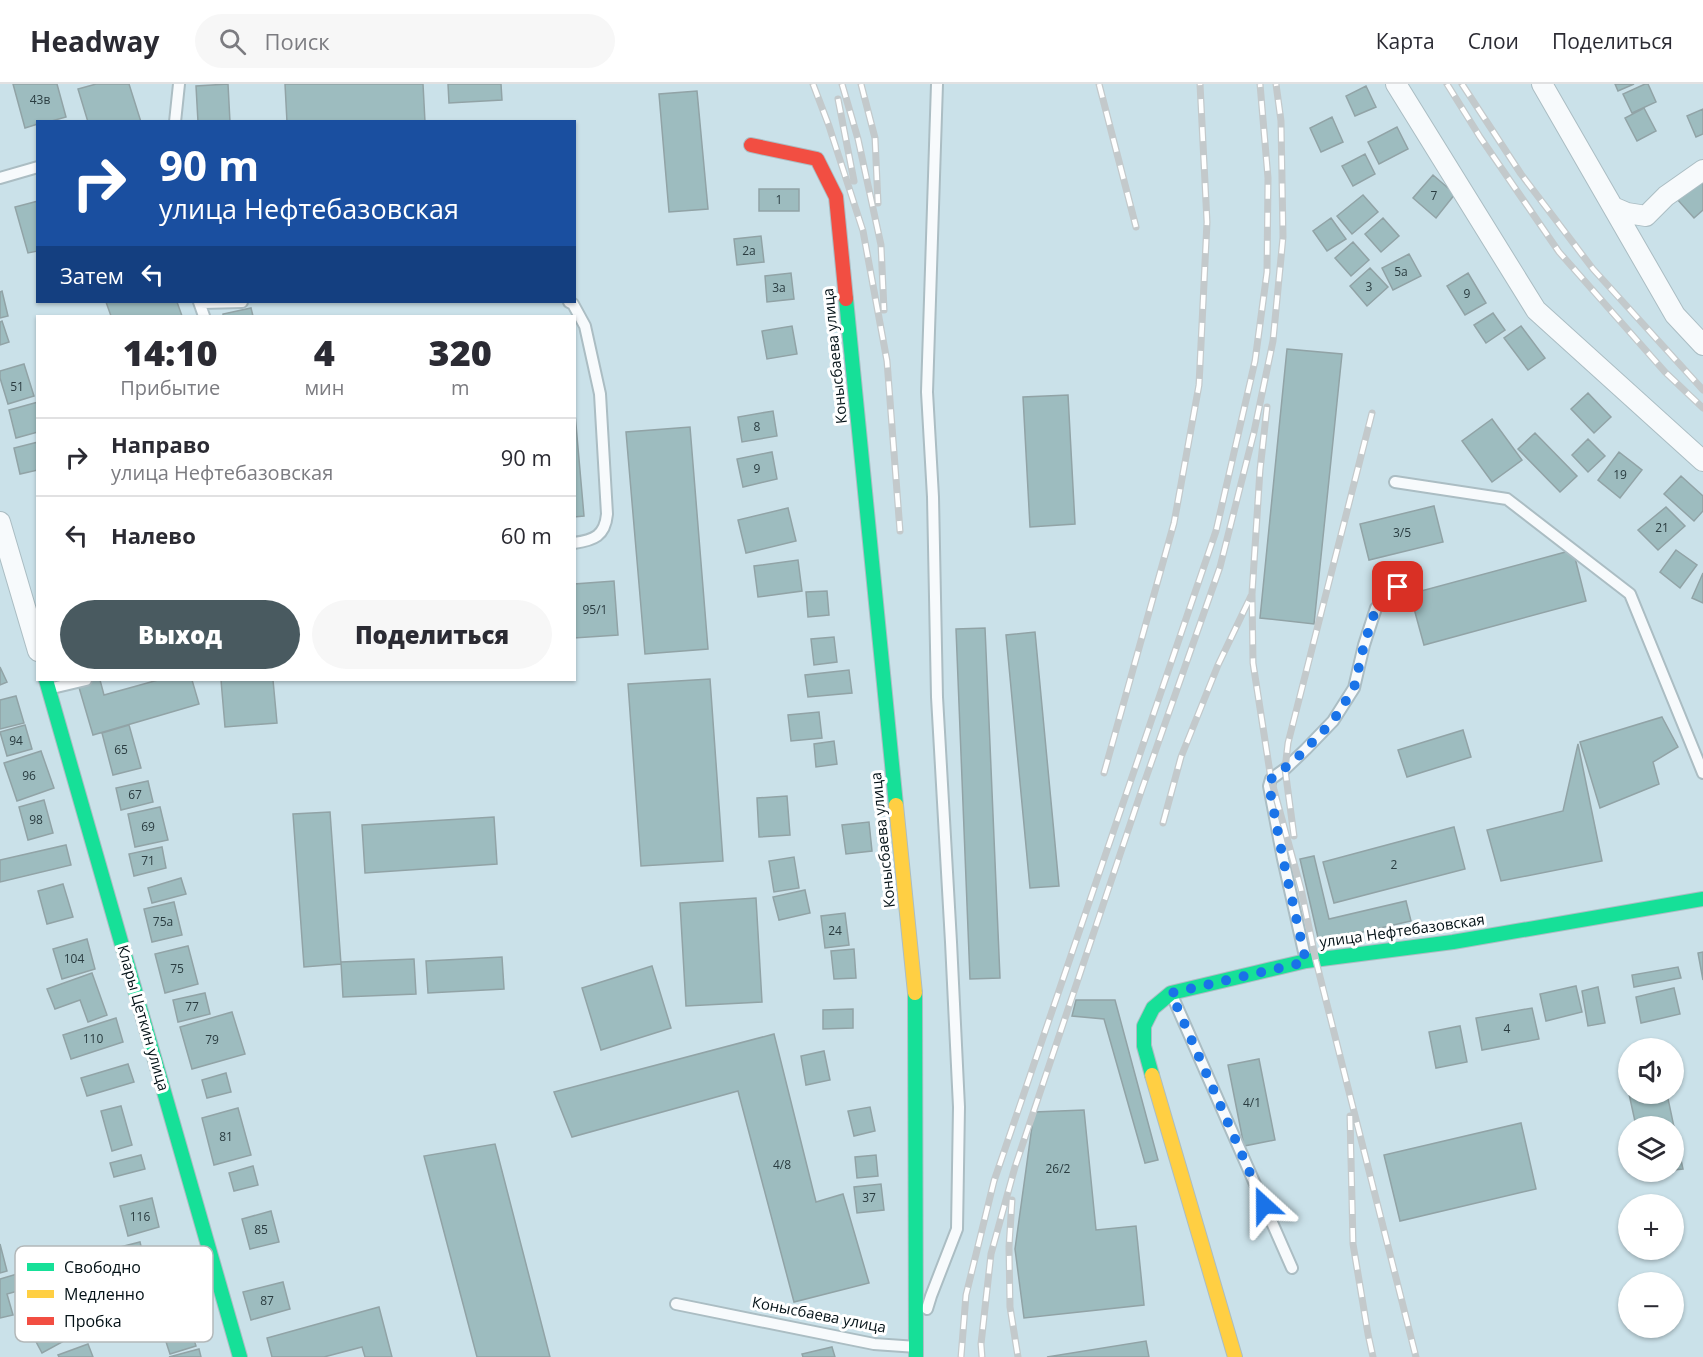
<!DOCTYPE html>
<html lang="ru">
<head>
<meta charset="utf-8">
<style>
	:root { --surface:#fff; --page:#f7f7f7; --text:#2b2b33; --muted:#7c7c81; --line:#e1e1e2; --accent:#495a60 }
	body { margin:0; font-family:"Open Sans",sans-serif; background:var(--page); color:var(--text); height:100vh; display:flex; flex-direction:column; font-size:22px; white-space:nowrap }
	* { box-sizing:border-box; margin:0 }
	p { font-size:20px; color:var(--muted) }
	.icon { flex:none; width:33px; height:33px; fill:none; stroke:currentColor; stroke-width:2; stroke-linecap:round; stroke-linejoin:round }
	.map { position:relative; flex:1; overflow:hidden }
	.drawer { position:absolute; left:36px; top:231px; width:540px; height:366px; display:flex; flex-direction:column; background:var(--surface); border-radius:0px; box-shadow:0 2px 4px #0004 }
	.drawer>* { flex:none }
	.guide { position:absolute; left:36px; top:36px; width:540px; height:183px; border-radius:0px; box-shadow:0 2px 4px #0004; background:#1a4fa0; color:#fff; overflow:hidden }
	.tools { position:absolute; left:1618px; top:954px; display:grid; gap:12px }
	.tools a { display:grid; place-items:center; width:66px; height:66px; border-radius:50%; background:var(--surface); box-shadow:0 2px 4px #0004; font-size:30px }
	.pin { position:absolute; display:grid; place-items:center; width:51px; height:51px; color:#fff; margin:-26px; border-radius:12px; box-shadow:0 3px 9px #0006 }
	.me { position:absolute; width:66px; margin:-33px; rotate:336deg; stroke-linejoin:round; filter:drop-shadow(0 0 4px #0008) }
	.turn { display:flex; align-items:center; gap:21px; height:126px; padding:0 24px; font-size:27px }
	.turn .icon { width:78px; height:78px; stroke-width:2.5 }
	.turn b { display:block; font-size:42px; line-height:51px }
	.then { display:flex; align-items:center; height:57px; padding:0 24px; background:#0003; gap:12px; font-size:22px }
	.eta { display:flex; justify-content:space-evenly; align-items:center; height:102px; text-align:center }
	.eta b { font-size:36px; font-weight:800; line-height:42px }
	.primary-button { display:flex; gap:12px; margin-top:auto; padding:12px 24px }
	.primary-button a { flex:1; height:69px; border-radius:36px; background:var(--accent); color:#fff; font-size:24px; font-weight:800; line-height:69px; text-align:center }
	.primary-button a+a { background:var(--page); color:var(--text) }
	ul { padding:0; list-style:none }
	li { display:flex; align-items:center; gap:18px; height:78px; padding:0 24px; border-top:2px solid var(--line) }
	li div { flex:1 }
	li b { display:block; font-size:22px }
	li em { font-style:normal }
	header { display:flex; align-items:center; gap:36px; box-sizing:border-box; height:84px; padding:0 30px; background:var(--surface); border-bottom:2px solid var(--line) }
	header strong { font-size:28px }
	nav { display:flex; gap:33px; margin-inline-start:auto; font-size:21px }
	.search { width:420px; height:54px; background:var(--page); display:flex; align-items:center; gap:15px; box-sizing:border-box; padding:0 21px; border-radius:33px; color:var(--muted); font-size:22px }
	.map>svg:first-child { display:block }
	.building { fill:#9dbcbf; stroke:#91a3a6; stroke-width:1.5 }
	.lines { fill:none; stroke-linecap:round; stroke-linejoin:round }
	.lane-casing { stroke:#abbdc3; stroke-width:14 }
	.street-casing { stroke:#abbdc3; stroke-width:22 }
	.fast-casing { stroke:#abbdc3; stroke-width:16 }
	.slow-casing { stroke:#abbdc3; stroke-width:16 }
	.jam-casing { stroke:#abbdc3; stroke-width:16 }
	.lane { stroke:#f7fafc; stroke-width:10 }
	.street { stroke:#f7fafc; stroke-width:20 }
	.fast { stroke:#16e098; stroke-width:14 }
	.slow { stroke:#ffcf43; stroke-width:14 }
	.jam { stroke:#f24e42; stroke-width:14 }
	.rail-casing { stroke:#c3c9cb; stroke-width:7 }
	.rail { stroke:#fff; stroke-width:4.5; stroke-dasharray:14; stroke-linecap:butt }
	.route { stroke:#1a73e8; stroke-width:10; stroke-dasharray:0 18 }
	.labels { text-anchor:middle; stroke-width:6; stroke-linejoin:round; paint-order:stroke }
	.number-label { font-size:12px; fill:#2a3c40 }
	.street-label { font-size:15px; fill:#031116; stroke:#fff }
	.key { fill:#fff; stroke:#b3b8b9; stroke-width:1.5 }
	.key-label { font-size:16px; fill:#031116 }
</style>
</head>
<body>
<header>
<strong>Headway</strong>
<div class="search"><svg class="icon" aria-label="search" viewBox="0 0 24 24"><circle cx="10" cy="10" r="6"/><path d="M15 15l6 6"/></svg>Поиск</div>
<nav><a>Карта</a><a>Слои</a><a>Поделиться</a></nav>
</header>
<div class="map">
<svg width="1703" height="1273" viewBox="0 0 1703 1273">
	<rect width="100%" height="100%" fill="#cae1e9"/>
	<path class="building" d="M 13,0 L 57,0 L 66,33 L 48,38 L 38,38 L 38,40 L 25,44 Z
		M 96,0 L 129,0 L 141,38 L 88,38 L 78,5 Z
		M 228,0 L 230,38 L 198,38 L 196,2 Z
		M 285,0 L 423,0 L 425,38 L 287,38 Z
		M 448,0 L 501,0 L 502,16 L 449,19 Z
		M 1615,0 L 1634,0 L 1618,7 Z
		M 1645,0 L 1648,0 L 1656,18 L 1632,29 L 1623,10 Z
		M 1366,2 L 1376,23 L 1355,32 L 1346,12 Z
		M 697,7 L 708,125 L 669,128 L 659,10 Z
		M 1644,24 L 1656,47 L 1637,57 L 1625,34 Z
		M 1703,25 L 1703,50 L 1696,53 L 1687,32 Z
		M 1332,33 L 1343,58 L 1321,68 L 1310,44 Z
		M 1397,43 L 1408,65 L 1379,80 L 1368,58 Z
		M 1365,70 L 1375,90 L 1353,102 L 1342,82 Z
		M 1433,91 L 1455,110 L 1436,134 L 1413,114 Z
		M 1700,95 L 1703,98 L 1703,126 L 1694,134 L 1677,115 Z
		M 759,105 L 799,105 L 799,127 L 759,127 Z
		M 1363,111 L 1378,128 L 1352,150 L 1337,132 Z
		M 38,117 L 38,167 L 28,169 L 15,123 Z
		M 1331,134 L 1346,155 L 1327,167 L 1313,147 Z
		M 1383,134 L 1399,152 L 1381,168 L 1365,150 Z
		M 761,152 L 764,178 L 737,181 L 734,155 Z
		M 1353,158 L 1369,176 L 1351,192 L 1335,174 Z
		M 1409,170 L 1421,192 L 1393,206 L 1382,184 Z
		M 1370,184 L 1388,203 L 1367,222 L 1350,202 Z
		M 791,189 L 794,215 L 767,218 L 765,192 Z
		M 1468,189 L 1486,219 L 1465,231 L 1447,202 Z
		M 2,207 L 8,232 L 0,234 L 0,208 Z
		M 106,218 L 177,218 L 182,232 L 111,232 Z
		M 251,224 L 253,232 L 223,232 L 223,230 Z
		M 1493,229 L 1505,246 L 1486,259 L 1474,241 Z
		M 2,237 L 9,258 L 0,261 L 0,238 Z
		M 792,242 L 797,270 L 767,275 L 762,247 Z
		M 1521,242 L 1545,274 L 1528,286 L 1504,254 Z
		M 1287,265 L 1342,270 L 1314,540 L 1260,534 Z
		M 24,280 L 34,312 L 8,320 L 0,294 L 0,287 Z
		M 1588,309 L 1611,333 L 1594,349 L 1571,325 Z
		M 1068,311 L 1075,440 L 1030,443 L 1023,313 Z
		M 38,318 L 38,348 L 16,354 L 9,326 Z
		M 574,318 L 584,432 L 574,433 Z
		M 773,327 L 777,352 L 742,358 L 738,333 Z
		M 1492,335 L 1522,376 L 1492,398 L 1462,357 Z
		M 690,343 L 708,565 L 645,570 L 626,348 Z
		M 1535,349 L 1577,392 L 1560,408 L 1518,365 Z
		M 1588,355 L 1605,372 L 1588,388 L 1572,371 Z
		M 38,358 L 38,386 L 20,390 L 14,364 Z
		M 772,368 L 777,395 L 743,403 L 737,375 Z
		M 1619,368 L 1642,386 L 1620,414 L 1598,396 Z
		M 1681,392 L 1703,412 L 1703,427 L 1694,437 L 1664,410 Z
		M 1434,422 L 1443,458 L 1369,476 L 1360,440 Z
		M 1666,423 L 1685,442 L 1658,466 L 1638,446 Z
		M 788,424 L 796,457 L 746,469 L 738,436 Z
		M 1573,466 L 1586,517 L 1424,561 L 1410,510 Z
		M 1676,466 L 1697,481 L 1680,504 L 1660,488 Z
		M 798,476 L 802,507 L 758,513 L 754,482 Z
		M 1703,489 L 1703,519 L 1692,514 Z
		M 614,497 L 618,551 L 574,554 L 574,500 Z
		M 827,507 L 829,531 L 808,533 L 806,508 Z
		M 985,544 L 1000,894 L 970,895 L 956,545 Z
		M 1035,548 L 1059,802 L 1030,804 L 1006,551 Z
		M 834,553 L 837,578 L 814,581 L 811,555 Z
		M 0,583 L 7,598 L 0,601 Z
		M 849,586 L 852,609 L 808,613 L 805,591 Z
		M 710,595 L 723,777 L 641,782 L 628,600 Z
		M 94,596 L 100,596 L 104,611 L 158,596 L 192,596 L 199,620 L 93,651 L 78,600 Z
		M 221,596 L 273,596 L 277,639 L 225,643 Z
		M 16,612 L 24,639 L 0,645 L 0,616 Z
		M 819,628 L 822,654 L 791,657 L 788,631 Z
		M 1662,633 L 1678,663 L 1653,678 L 1659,700 L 1600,724 L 1580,658 Z
		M 25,641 L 32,665 L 7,672 L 0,648 Z
		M 129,641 L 141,684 L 113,691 L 102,649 Z
		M 1463,646 L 1471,673 L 1407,693 L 1398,666 Z
		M 834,657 L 837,680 L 816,683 L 814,660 Z
		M 1578,660 L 1602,777 L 1501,797 L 1487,746 L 1563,727 Z
		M 41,667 L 54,704 L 17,717 L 4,679 Z
		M 148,697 L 153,718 L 121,726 L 116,704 Z
		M 787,712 L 790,751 L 759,753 L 757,714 Z
		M 44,716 L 53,749 L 28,756 L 19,723 Z
		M 160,723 L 168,756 L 135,763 L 128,730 Z
		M 330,728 L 341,880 L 304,883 L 293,730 Z
		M 494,733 L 497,780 L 365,789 L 362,741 Z
		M 869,738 L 872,767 L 846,770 L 842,741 Z
		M 1454,743 L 1465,785 L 1334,819 L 1323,778 Z
		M 66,761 L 71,781 L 0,798 L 0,776 Z
		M 162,763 L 166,784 L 134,792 L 129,770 Z
		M 1314,772 L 1329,835 L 1406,817 L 1411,837 L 1319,858 L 1300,775 Z
		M 794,773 L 799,804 L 774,808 L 769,777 Z
		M 181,794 L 186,810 L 152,819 L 148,804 Z
		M 63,800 L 73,833 L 47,840 L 38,807 Z
		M 805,806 L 810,829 L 779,836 L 773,813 Z
		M 756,814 L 762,918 L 686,922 L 680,819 Z
		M 174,818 L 182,851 L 152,858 L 144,825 Z
		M 845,829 L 849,861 L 825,864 L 821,832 Z
		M 87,855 L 95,885 L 62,895 L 53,865 Z
		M 188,862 L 198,900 L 165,909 L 155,870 Z
		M 854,865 L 856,894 L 834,895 L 831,867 Z
		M 1703,868 L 1703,896 L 1698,869 Z
		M 502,873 L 504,905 L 428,909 L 426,877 Z
		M 414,875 L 416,910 L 343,913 L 341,878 Z
		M 652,882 L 671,944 L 601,966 L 582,904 Z
		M 1678,883 L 1681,894 L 1634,903 L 1632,891 Z
		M 92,889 L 107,931 L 88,938 L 80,916 L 55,925 L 47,905 Z
		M 1576,902 L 1582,928 L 1546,937 L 1540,910 Z
		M 1598,903 L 1605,939 L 1588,942 L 1582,907 Z
		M 1674,904 L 1680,930 L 1641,939 L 1636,913 Z
		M 205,909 L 210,930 L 178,938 L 173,916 Z
		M 1076,916 L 1115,916 L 1158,1076 L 1145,1079 L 1104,935 L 1072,932 Z
		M 1532,924 L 1539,955 L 1482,966 L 1476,934 Z
		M 853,925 L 853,944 L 823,945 L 823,926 Z
		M 232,928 L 245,970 L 192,985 L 180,943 Z
		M 116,934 L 123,958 L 71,975 L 63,951 Z
		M 1460,942 L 1467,978 L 1436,984 L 1429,948 Z
		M 774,950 L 816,1118 L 843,1110 L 869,1199 L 794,1218 L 738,1007 L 572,1053 L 554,1008 Z
		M 824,967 L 830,996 L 806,1001 L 801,972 Z
		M 1259,975 L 1275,1056 L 1244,1062 L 1228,981 Z
		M 1629,979 L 1629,1008 L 1623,980 Z
		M 128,980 L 134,998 L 87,1012 L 81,994 Z
		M 226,989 L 231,1008 L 207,1014 L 202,996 Z
		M 1629,1010 L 1667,1010 L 1683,1085 L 1674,1086 L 1674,1042 L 1636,1042 Z
		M 121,1022 L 132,1061 L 112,1067 L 101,1027 Z
		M 870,1023 L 875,1047 L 854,1052 L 848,1027 Z
		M 238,1024 L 251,1071 L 214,1081 L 202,1034 Z
		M 1084,1026 L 1096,1146 L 1136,1142 L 1144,1221 L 1024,1234 L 1015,1165 L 1034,1028 Z
		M 1521,1039 L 1536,1105 L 1400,1137 L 1384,1071 Z
		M 495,1060 L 550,1273 L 477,1273 L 424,1072 Z
		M 141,1071 L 145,1085 L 114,1093 L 110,1079 Z
		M 876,1071 L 878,1092 L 857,1094 L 855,1073 Z
		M 253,1082 L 258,1101 L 234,1107 L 229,1089 Z
		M 881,1100 L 884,1126 L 857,1129 L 854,1103 Z
		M 152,1114 L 159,1143 L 128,1152 L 120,1122 Z
		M 271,1127 L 279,1158 L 250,1165 L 242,1135 Z
		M 140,1158 L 145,1179 L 117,1186 L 112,1165 Z
		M 0,1160 L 7,1187 L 0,1189 Z
		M 34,1185 L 39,1201 L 7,1210 L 13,1231 L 0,1234 L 0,1195 Z
		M 283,1198 L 290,1225 L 251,1236 L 243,1208 Z
		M 57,1217 L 75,1251 L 42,1269 L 24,1235 Z
		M 182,1219 L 196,1262 L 170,1270 L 156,1227 Z
		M 379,1223 L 392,1273 L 365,1273 L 362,1263 L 324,1273 L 272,1273 L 267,1254 Z
		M 1146,1257 L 1149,1273 L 1047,1273 Z
		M 88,1260 L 93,1273 L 59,1273 L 58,1271 Z
		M 832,1263 L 835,1273 L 803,1273 L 802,1270 Z
		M 199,1265 L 201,1273 L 169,1273 Z"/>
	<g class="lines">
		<g class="lane-casing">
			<path id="lane" d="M 175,38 L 179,0
				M 0,94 L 38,83
				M 199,218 L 204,232
				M 569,218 L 573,220 L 585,242 L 600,310 L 607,430 C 605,452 594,456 574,459
				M 200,219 L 242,218
				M 1395,398 L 1507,415 L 1630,510 L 1703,689
				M 48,605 L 86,596
				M 1306,877 L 1283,775 L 1269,702 L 1271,695 L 1285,685 L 1306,665 L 1333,637 L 1354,604 L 1364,561 L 1376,524 L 1398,503
				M 1171,909 L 1292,1184
				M 676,1220 L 874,1260 L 917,1263
				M 927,1225 L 931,1212 L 957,1145 L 959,1023 L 951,858 L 937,613 L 933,413 L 927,308 L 937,0"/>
		</g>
		<g class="street-casing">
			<path id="street" d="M 1396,0 L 1536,226 L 1703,377
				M 1542,0 L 1675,231 L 1703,261
				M 1613,123 L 1627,129 L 1646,132 L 1666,112 L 1703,86
				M 0,438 L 38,567"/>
		</g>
		<g class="fast-casing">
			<path id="fast" d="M 846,215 L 896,721
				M 46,596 L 240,1273
				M 915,909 L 916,1273
				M 1152,991 L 1144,962 L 1144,942 L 1153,924 L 1171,909 L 1306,877 L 1453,858 L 1703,815"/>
		</g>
		<g class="slow-casing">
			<path id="slow" d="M 896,721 L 915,909
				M 1152,991 L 1235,1273"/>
		</g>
		<g class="jam-casing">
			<path id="jam" d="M 751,61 L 817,75 L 836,113 L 846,215"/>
		</g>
		<use href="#lane" class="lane"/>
		<use href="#street" class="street"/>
		<use href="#fast" class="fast"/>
		<use href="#slow" class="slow"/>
		<use href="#jam" class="jam"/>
		<g class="rail-casing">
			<path id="rail" d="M 813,0 L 829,42 L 863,147 L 887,277 L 900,447
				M 842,0 L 858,55 L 881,161 L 884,226
				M 861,0 L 875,54 L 878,119
				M 1099,0 L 1136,143
				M 1447,0 L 1480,53 L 1559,168 L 1665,288 L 1703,324
				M 1462,0 L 1521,90 L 1593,185 L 1703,306
				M 838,15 L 854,97
				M 1267,323 L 1260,386 L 1252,510 L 1253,579 L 1271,695 L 1301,805 L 1316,877 L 1416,1273
				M 1104,689 L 1174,439 L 1199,301 L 1207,138 L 1200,0
				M 1163,739 L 1181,673 L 1218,581 L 1251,512
				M 1294,752 L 1285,685 L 1288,659 L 1372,329
				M 1350,1032 L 1353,1160 L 1368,1250 L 1373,1273
				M 1012,1116 L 1009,1163 L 1010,1223 L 1018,1273
				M 961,1273 L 966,1211 L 994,1097 L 1216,447 L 1255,277 L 1267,188 L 1268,94 L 1260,0
				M 982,1273 L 981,1260 L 991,1170 L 1015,1083 L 1142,705 L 1220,483 L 1254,348 L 1273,257 L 1283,153 L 1281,37 L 1276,0"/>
		</g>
		<use href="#rail" class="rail"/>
	</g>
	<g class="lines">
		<path class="route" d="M 1264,1121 L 1171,909 L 1306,878 L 1283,775 L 1269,702 L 1271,695 L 1296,675 L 1333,637 L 1354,604 L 1364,561 L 1376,524 L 1398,503"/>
	</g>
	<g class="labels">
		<g class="number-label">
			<text x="40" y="20">43в</text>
			<text x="1434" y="116">7</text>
			<text x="779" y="120">1</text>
			<text x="749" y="171">2а</text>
			<text x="1401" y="192">5а</text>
			<text x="1369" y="207">3</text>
			<text x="779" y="208">3а</text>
			<text x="1467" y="214">9</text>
			<text x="17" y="307">51</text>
			<text x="757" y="347">8</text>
			<text x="757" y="389">9</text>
			<text x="1620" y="395">19</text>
			<text x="1662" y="448">21</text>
			<text x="1402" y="453">3/5</text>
			<text x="595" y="530">95/1</text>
			<text x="16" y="661">94</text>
			<text x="121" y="670">65</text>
			<text x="29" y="696">96</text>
			<text x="135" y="715">67</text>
			<text x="36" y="740">98</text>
			<text x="148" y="747">69</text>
			<text x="148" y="781">71</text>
			<text x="1394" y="785">2</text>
			<text x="163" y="842">75а</text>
			<text x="835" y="851">24</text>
			<text x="74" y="879">104</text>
			<text x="177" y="889">75</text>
			<text x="192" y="927">77</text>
			<text x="1507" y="949">4</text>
			<text x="93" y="959">110</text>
			<text x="212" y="960">79</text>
			<text x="1252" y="1023">4/1</text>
			<text x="226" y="1057">81</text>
			<text x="782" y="1085">4/8</text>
			<text x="1058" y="1089">26/2</text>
			<text x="869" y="1118">37</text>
			<text x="140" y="1137">116</text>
			<text x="261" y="1150">85</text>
			<text x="267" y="1221">87</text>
		</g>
		<g class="street-label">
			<text transform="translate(835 272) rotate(-96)" y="5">Конысбаева улица</text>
			<text transform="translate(883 756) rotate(-96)" y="5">Конысбаева улица</text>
			<text transform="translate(1402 847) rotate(-8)" y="5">улица Нефтебазовская</text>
			<text transform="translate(143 934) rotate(74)" y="5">Клары Цеткин улица</text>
			<text transform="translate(819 1231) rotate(11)" y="5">Конысбаева улица</text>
		</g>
	</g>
	<rect x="15" y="1162" width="198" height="96" rx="9" class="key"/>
	<rect x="27" y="1179" width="27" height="8" fill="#16e098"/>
	<rect x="27" y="1206" width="27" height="8" fill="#ffcf43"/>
	<rect x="27" y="1233" width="27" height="8" fill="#f24e42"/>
	<g class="key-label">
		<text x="64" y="1189">Свободно</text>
		<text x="64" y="1216">Медленно</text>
		<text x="64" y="1243">Пробка</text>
	</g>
</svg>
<div class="tools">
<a><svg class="icon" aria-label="sound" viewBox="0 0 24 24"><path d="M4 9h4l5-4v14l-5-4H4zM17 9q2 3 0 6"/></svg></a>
<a><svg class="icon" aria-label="layers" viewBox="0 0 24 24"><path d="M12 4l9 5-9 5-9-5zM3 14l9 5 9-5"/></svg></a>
<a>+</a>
<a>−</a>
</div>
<div class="pin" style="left:1398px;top:503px;background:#d93025"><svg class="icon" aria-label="arrive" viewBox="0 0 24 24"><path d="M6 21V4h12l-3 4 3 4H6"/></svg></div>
<svg class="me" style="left:1264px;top:1121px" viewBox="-20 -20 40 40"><path d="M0-17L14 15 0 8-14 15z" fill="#1a73e8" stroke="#fff" stroke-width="4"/></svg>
<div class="guide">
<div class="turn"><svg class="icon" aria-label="right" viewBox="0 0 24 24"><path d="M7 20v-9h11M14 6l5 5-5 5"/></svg><div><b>90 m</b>улица Нефтебазовская</div></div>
<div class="then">Затем<svg class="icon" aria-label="left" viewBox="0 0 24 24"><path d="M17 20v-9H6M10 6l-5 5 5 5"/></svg></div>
</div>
<section class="drawer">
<div class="eta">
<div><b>14:10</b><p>Прибытие</p></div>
<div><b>4</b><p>мин</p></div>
<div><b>320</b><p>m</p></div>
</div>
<ul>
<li><svg class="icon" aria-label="right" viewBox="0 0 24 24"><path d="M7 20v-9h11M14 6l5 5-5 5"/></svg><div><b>Направо</b><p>улица Нефтебазовская</p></div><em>90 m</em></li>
<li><svg class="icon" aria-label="left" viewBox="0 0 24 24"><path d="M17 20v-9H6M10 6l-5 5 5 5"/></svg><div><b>Налево</b></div><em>60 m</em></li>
</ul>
<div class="primary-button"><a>Выход</a><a>Поделиться</a></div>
</section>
</div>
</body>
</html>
